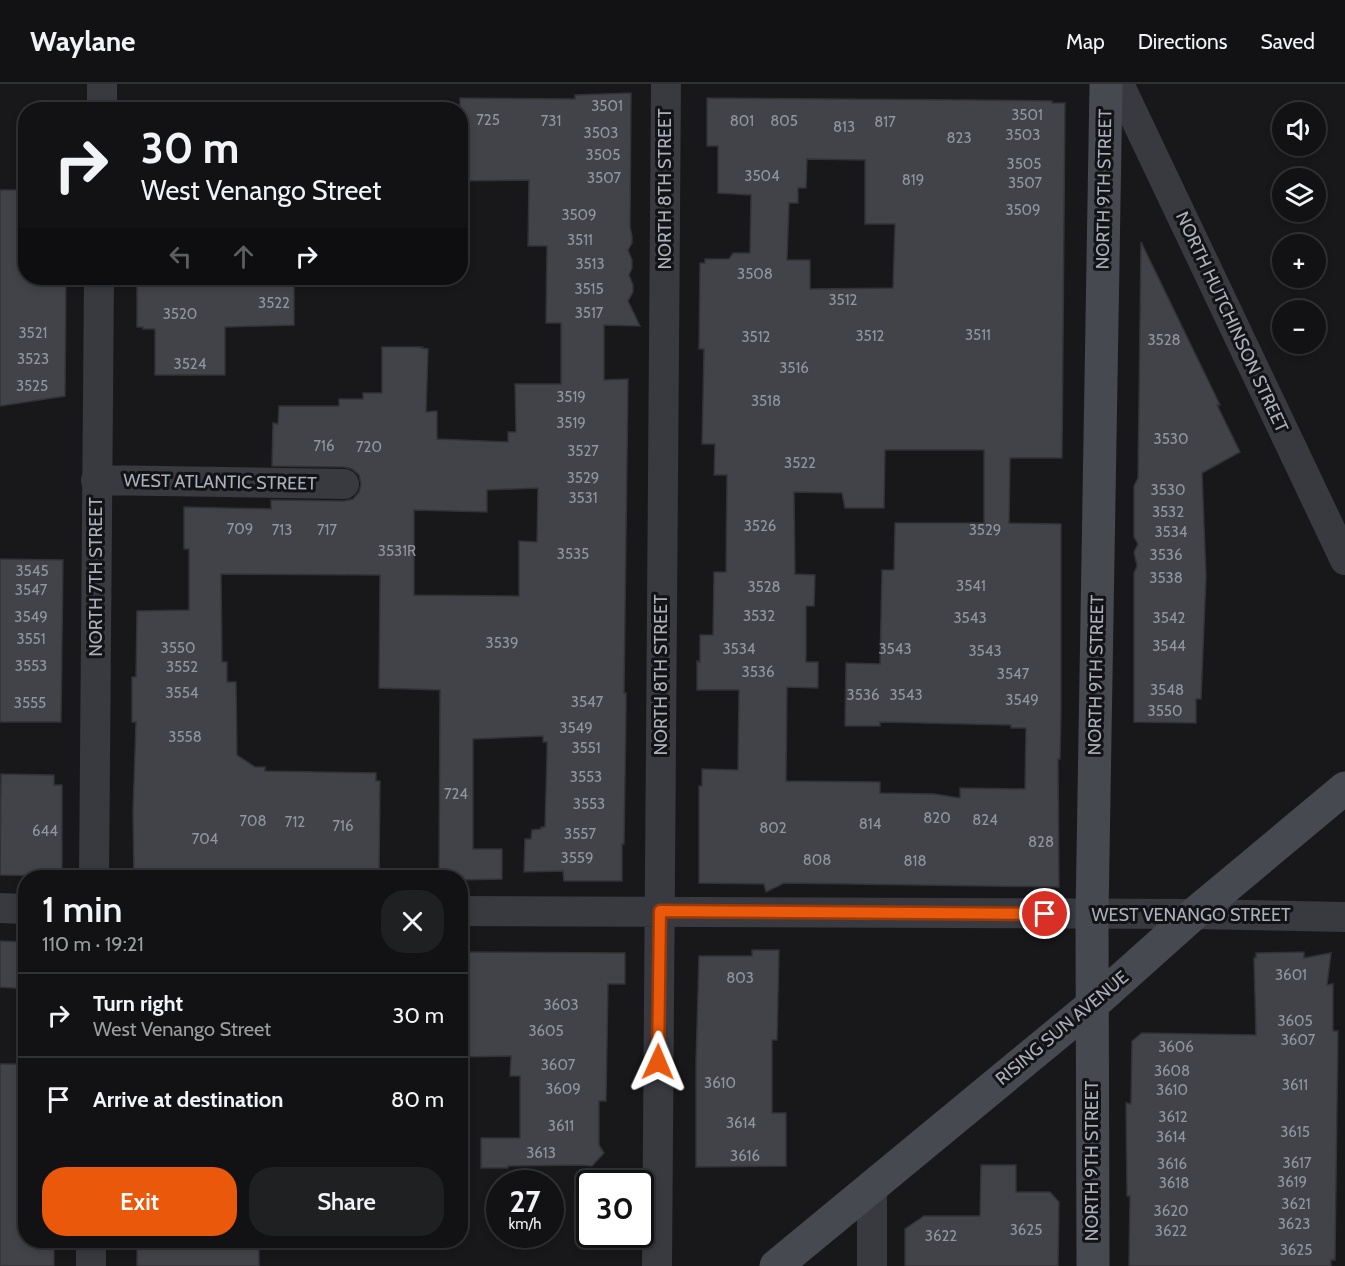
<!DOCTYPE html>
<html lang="en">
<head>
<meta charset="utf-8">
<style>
	:root { --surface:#121214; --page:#1f2022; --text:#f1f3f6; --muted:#9c9ea0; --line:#313234; --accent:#ea580c }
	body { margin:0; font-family:Cabin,sans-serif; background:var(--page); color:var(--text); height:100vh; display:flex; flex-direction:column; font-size:22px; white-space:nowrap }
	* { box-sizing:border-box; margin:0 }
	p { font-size:20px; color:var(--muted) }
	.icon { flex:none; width:33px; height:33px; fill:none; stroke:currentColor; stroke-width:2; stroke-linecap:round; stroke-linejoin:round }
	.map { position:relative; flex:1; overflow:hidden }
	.sheet { position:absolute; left:18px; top:786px; width:450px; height:378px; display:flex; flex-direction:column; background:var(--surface); border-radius:24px; box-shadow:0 3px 9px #0003,0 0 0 2px var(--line) }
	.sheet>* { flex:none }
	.hud { position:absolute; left:18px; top:18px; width:450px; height:183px; border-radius:24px; box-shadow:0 3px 9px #0003,0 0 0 2px var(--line); background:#121214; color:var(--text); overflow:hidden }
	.tools { position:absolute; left:1272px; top:18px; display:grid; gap:12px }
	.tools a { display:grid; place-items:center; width:54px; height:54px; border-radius:50%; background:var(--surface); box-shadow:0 3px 9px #0003,0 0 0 2px var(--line); font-size:30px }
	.speed { position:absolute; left:486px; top:1086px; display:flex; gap:12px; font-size:30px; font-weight:700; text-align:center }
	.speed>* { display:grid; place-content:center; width:78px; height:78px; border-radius:50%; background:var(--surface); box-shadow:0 3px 9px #0003,0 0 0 2px var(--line); line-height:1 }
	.speed small { font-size:15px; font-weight:400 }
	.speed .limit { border:3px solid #111; border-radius:9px; background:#fff; color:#111 }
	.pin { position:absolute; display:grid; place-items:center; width:51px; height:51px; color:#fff; margin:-26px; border:3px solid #fff; border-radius:50%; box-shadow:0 2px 6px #0007 }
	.me { position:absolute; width:66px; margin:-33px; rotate:1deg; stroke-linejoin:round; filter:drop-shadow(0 0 4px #0008) }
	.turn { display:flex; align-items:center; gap:21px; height:126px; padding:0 24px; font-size:27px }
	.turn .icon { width:78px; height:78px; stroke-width:2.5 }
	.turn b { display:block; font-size:42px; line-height:51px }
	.lanes { display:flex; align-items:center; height:57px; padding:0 24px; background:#0003; justify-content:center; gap:30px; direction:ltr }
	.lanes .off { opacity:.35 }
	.round { display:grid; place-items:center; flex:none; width:63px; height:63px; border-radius:24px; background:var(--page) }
	.head { display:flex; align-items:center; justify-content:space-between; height:102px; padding:0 24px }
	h1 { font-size:36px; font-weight:600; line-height:45px }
	.primary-button { display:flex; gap:12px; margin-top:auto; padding:12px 24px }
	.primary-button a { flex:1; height:69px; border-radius:24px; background:var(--accent); color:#fff; font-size:24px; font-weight:600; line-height:69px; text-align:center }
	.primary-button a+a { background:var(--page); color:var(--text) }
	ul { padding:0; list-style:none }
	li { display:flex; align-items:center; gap:18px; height:84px; padding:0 24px; border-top:2px solid var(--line) }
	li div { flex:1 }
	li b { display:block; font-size:22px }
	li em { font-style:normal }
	header { display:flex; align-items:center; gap:36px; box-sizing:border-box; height:84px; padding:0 30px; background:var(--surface); border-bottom:2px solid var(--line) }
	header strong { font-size:28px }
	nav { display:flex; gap:33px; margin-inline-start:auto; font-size:21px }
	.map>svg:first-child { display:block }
	.building { fill:#424348; stroke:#323237; stroke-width:1.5; fill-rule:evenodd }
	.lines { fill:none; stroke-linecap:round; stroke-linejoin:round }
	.street { stroke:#393a40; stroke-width:30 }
	.secondary { stroke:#474950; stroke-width:33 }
	.route-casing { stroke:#983908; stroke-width:15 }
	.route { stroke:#ea580c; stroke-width:10 }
	.labels { text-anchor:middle; stroke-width:6; stroke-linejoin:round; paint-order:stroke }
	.number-label { font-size:15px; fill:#90959e }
	.street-label { font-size:18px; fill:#aab0bb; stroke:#131316 }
</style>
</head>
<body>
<header>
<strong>Waylane</strong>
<nav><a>Map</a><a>Directions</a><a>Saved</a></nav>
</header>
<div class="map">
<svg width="1345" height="1182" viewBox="0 0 1345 1182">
	<rect width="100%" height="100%" fill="#18181b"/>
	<path class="building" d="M 631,9 L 630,143 L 632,152 L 632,159 L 628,166 L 632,176 L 632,184 L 629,191 L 633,201 L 633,208 L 628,217 L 640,242 L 604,241 L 604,296 L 628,295 L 624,609 L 626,609 L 626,628 L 624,760 L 622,760 L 622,797 L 564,797 L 563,787 L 524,788 L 525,755 L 531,755 L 532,746 L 541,745 L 541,743 L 545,743 L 547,671 L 547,658 L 543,658 L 543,652 L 473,655 L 473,765 L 502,765 L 502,795 L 460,796 L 460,794 L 439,794 L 440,606 L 379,604 L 380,491 L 221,490 L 222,578 L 227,578 L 227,598 L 236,598 L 237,671 L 255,683 L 265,683 L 265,687 L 376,689 L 376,697 L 380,697 L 379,790 L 281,788 L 281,786 L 216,785 L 216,792 L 134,790 L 133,728 L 136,638 L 132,638 L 132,593 L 136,593 L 137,527 L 189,526 L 189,465 L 184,465 L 184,423 L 271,425 L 271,416 L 344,417 L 353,415 L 359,408 L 361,400 L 359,391 L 352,385 L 344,383 L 272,382 L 273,339 L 278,340 L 279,322 L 339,322 L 339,315 L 363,315 L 363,309 L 382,309 L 382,263 L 422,263 L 421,264 L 428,265 L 426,328 L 437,327 L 437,355 L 508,358 L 508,348 L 516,348 L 515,300 L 561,300 L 561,239 L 546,239 L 547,162 L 528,162 L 529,96 L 460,97 L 460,14 L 575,15 L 575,11 ZM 538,404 L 537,458 L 519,457 L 519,512 L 414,511 L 414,426 L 487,428 L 487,406 Z
		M 707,14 L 969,16 L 1052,17 L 1052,19 L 1065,19 L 1062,374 L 1010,374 L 1009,439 L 1061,440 L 1061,628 L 1060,675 L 1058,675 L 1059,803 L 784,799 L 766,808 L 764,800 L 699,799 L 699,702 L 702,702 L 702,685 L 738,686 L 739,606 L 697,606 L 697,577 L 700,578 L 700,551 L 713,551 L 714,488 L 726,488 L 727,391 L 714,391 L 715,360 L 702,360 L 704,265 L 699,265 L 700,179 L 705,179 L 705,175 L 729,175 L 733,169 L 750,169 L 751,111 L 718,109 L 718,62 L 707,62 ZM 807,75 L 865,76 L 865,140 L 895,140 L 893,204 L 810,205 L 810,176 L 787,176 L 789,119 L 798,119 L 798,104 L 806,104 ZM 885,366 L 984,366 L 984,439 L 895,439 L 894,486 L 882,486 L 880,580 L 846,579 L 845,642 L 880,642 L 880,638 L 1011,641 L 1011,644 L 1026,644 L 1025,705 L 960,704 L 960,714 L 934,710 L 880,709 L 880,698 L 786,697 L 787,603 L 818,604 L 818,578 L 806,578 L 806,522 L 814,522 L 815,491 L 795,490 L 794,408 L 842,409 L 845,424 L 884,424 Z
		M 0,106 L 26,106 L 26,195 L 66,195 L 65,312 L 0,322 Z
		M 1141,158 L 1220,321 L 1217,321 L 1240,368 L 1202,389 L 1206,492 L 1201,615 L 1196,615 L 1196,639 L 1134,638 L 1134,489 L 1137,482 L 1134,468 L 1138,460 L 1134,453 L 1134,402 L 1138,394 Z
		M 137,194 L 290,194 L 290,196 L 294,196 L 294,241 L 225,243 L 225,291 L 155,291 L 155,245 L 143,245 L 143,243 L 137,243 Z
		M 0,475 L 63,476 L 61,638 L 0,638 Z
		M 1,690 L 54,691 L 54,701 L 62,701 L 62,792 L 0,791 Z
		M 0,857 L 26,858 L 26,905 L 0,903 Z
		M 752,866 L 779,866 L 777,956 L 772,956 L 772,1029 L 786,1029 L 786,1082 L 696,1083 L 696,979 L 699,872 L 752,872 Z
		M 460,868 L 625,869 L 625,900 L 608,900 L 606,1017 L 599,1017 L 599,1061 L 604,1069 L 592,1082 L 582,1081 L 508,1082 L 508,1084 L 481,1084 L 481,1054 L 520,1054 L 520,992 L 510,992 L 511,972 L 460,973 Z
		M 1304,868 L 1304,874 L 1331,869 L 1327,901 L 1333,900 L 1333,947 L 1338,947 L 1335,1176 L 1331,1176 L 1331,1182 L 1129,1182 L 1130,1112 L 1127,1112 L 1126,1019 L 1131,1020 L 1132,957 L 1142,949 L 1256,951 L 1254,874 L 1256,874 L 1256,869 Z
		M 0,980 L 26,980 L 26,1156 L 54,1156 L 54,1182 L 0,1182 Z
		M 981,1081 L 1016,1081 L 1016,1108 L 1050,1108 L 1059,1118 L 1058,1182 L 905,1182 L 905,1145 L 924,1132 L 980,1132 Z
		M 137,1156 L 259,1158 L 259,1182 L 137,1182 Z"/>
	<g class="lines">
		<path class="street" d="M 1119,0 L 1345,476
			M 102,26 L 102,0
			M 96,396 L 344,400
			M 94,794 L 99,194
			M 0,824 L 26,825
			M 460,827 L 1194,830 L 1345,833
			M 872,1101 L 872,1182
			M 91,1182 L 91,1156
			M 657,1182 L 666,0"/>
		<path class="secondary" d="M 776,1182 L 1091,922 L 1194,830 L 1345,704
			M 1093,1182 L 1092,830 L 1106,0"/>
	</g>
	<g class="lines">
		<g class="route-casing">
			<path id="route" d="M 658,978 L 660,827 L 1045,830"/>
		</g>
		<use href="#route" class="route"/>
	</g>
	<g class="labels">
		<g class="number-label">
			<text x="607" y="27">3501</text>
			<text x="1027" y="36">3501</text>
			<text x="488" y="41">725</text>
			<text x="551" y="42">731</text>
			<text x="742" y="42">801</text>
			<text x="784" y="42">805</text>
			<text x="885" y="43">817</text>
			<text x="844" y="48">813</text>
			<text x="601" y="54">3503</text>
			<text x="1023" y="56">3503</text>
			<text x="959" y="59">823</text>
			<text x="603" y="76">3505</text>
			<text x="1024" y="85">3505</text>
			<text x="762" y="97">3504</text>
			<text x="604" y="99">3507</text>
			<text x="913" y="101">819</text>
			<text x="1025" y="104">3507</text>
			<text x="1023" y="131">3509</text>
			<text x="579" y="136">3509</text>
			<text x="580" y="161">3511</text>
			<text x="590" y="185">3513</text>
			<text x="755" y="195">3508</text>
			<text x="589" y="210">3515</text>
			<text x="843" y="221">3512</text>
			<text x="274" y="224">3522</text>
			<text x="589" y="234">3517</text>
			<text x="180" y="235">3520</text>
			<text x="33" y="254">3521</text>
			<text x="978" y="256">3511</text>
			<text x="870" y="257">3512</text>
			<text x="756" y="258">3512</text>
			<text x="1164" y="261">3528</text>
			<text x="33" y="280">3523</text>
			<text x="190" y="285">3524</text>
			<text x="794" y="289">3516</text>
			<text x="32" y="307">3525</text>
			<text x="571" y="318">3519</text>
			<text x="766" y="322">3518</text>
			<text x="571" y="344">3519</text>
			<text x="1171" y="360">3530</text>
			<text x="324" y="367">716</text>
			<text x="369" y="368">720</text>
			<text x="583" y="372">3527</text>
			<text x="800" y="384">3522</text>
			<text x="583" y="399">3529</text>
			<text x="1168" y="411">3530</text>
			<text x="583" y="419">3531</text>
			<text x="1168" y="433">3532</text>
			<text x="760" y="447">3526</text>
			<text x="240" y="450">709</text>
			<text x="282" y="451">713</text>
			<text x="327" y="451">717</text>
			<text x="985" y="451">3529</text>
			<text x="1171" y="453">3534</text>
			<text x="397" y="472">3531R</text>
			<text x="573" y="475">3535</text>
			<text x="1166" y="476">3536</text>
			<text x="32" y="492">3545</text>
			<text x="1166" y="499">3538</text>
			<text x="971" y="507">3541</text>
			<text x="764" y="508">3528</text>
			<text x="31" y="511">3547</text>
			<text x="759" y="537">3532</text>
			<text x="31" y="538">3549</text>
			<text x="970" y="539">3543</text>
			<text x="1169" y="539">3542</text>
			<text x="31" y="560">3551</text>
			<text x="502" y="564">3539</text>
			<text x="1169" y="567">3544</text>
			<text x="178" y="569">3550</text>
			<text x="739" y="570">3534</text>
			<text x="895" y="570">3543</text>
			<text x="985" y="572">3543</text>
			<text x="31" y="587">3553</text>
			<text x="182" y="588">3552</text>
			<text x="758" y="593">3536</text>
			<text x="1013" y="595">3547</text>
			<text x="1167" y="611">3548</text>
			<text x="182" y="614">3554</text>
			<text x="863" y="616">3536</text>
			<text x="906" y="616">3543</text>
			<text x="1022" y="621">3549</text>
			<text x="587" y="623">3547</text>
			<text x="30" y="624">3555</text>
			<text x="1165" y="632">3550</text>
			<text x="576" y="649">3549</text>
			<text x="185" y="658">3558</text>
			<text x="586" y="669">3551</text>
			<text x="586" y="698">3553</text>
			<text x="456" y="715">724</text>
			<text x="589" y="725">3553</text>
			<text x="937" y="739">820</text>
			<text x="985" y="741">824</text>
			<text x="253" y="742">708</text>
			<text x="295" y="743">712</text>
			<text x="870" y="745">814</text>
			<text x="343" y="747">716</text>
			<text x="773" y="749">802</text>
			<text x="45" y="752">644</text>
			<text x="580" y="755">3557</text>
			<text x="205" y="760">704</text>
			<text x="1041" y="763">828</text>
			<text x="577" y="779">3559</text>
			<text x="817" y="781">808</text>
			<text x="915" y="782">818</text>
			<text x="1291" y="896">3601</text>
			<text x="740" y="899">803</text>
			<text x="561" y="926">3603</text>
			<text x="1295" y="942">3605</text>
			<text x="546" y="952">3605</text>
			<text x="1298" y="961">3607</text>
			<text x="1176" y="968">3606</text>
			<text x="558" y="986">3607</text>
			<text x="1172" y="992">3608</text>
			<text x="720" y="1004">3610</text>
			<text x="1295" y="1006">3611</text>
			<text x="563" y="1010">3609</text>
			<text x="1172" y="1011">3610</text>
			<text x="1173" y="1038">3612</text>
			<text x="741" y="1044">3614</text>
			<text x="561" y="1047">3611</text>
			<text x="1295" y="1053">3615</text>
			<text x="1171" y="1058">3614</text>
			<text x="541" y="1074">3613</text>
			<text x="745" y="1077">3616</text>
			<text x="1297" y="1084">3617</text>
			<text x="1172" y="1085">3616</text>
			<text x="1292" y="1103">3619</text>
			<text x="1174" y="1104">3618</text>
			<text x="1296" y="1125">3621</text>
			<text x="1171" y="1132">3620</text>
			<text x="1294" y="1145">3623</text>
			<text x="1026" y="1151">3625</text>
			<text x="1171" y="1152">3622</text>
			<text x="941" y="1157">3622</text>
			<text x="1296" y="1171">3625</text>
		</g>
		<g class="street-label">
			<text transform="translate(665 105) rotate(-90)" y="6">NORTH 8TH STREET</text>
			<text transform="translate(1104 105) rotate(-89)" y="6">NORTH 9TH STREET</text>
			<text transform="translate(1232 238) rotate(65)" y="6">NORTH HUTCHINSON STREET</text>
			<text transform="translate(220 398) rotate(1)" y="6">WEST ATLANTIC STREET</text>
			<text transform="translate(96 493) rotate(-90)" y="6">NORTH 7TH STREET</text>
			<text transform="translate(661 591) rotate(-90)" y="6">NORTH 8TH STREET</text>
			<text transform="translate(1096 591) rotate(-89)" y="6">NORTH 9TH STREET</text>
			<text x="1191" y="837">WEST VENANGO STREET</text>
			<text transform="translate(1062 944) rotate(-40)" y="6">RISING SUN AVENUE</text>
			<text transform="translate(1092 1077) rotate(-90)" y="6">NORTH 9TH STREET</text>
		</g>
	</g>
</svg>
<div class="tools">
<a><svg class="icon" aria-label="sound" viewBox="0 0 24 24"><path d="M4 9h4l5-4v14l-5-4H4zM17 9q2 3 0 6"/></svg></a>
<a><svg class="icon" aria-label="layers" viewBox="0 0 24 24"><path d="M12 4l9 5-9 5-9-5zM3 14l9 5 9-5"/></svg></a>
<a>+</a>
<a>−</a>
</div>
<div class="speed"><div>27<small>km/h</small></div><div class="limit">30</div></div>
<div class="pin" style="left:1045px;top:830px;background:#d93025"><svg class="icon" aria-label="arrive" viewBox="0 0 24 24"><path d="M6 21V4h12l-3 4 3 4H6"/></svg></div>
<svg class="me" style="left:658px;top:978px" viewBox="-20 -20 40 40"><path d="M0-17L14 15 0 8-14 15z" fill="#ea580c" stroke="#fff" stroke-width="4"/></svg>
<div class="hud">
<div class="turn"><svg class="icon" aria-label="right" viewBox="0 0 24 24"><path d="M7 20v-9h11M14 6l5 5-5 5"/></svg><div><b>30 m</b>West Venango Street</div></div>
<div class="lanes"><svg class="icon off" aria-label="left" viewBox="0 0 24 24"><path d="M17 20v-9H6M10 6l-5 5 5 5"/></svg><svg class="icon off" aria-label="ahead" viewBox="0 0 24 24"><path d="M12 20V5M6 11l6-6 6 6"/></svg><svg class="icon" aria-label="right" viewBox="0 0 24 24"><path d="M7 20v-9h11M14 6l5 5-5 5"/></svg></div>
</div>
<section class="sheet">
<div class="head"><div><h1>1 min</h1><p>110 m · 19:21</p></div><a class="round"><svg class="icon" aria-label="close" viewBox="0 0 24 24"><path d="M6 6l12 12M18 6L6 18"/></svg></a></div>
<ul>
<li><svg class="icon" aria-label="right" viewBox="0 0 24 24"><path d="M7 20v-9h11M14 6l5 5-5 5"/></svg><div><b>Turn right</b><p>West Venango Street</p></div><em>30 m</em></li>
<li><svg class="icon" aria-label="arrive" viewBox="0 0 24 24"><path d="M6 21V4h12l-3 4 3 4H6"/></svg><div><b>Arrive at destination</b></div><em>80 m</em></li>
</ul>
<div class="primary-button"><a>Exit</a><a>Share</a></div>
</section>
</div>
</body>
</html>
